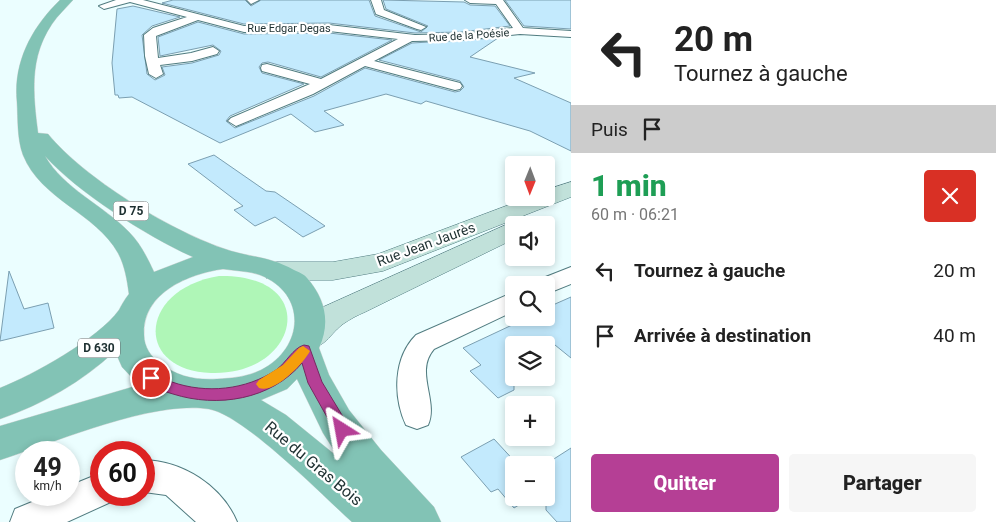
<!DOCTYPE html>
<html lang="fr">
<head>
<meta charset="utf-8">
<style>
	:root { --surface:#fff; --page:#f6f6f6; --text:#222; --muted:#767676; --accent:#b53f95 }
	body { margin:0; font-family:Roboto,sans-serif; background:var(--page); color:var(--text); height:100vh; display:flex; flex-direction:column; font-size:19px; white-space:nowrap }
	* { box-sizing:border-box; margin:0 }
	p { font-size:16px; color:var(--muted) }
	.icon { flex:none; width:28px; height:28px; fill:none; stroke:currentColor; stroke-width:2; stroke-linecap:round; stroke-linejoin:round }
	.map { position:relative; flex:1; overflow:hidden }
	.drawer { display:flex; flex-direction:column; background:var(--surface); width:425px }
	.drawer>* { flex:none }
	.banner { background:#fff; color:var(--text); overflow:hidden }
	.needle { width:32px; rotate:181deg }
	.buttons { position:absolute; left:505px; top:156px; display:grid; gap:10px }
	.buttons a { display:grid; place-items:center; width:50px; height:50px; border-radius:5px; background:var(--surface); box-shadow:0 2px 8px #0003; font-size:25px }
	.speed { position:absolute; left:15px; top:441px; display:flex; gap:10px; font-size:25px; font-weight:700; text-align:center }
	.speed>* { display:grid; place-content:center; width:65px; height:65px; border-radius:50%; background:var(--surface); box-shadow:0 2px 8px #0003; line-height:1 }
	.speed small { font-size:12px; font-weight:400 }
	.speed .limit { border:8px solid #d22; background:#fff; color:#111 }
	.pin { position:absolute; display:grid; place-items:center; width:42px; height:42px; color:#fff; margin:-21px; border:2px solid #fff; border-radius:50%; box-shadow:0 1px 5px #0007 }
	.me { position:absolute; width:55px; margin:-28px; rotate:326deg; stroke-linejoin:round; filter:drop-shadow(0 0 4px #0008) }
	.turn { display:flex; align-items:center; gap:18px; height:105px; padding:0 20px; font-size:22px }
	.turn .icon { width:65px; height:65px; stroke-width:2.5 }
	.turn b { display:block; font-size:35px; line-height:42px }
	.then { display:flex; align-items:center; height:48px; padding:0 20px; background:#0003; gap:10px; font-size:19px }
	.round { display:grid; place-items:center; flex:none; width:52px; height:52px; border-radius:5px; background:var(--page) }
	.overview { display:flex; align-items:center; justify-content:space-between; height:85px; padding:0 20px }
	h1 { font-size:30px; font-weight:800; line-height:38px; color:#1e9e55 }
	.cta { display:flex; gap:10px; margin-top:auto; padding:10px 20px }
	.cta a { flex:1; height:58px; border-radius:5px; background:var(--accent); color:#fff; font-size:20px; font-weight:800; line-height:58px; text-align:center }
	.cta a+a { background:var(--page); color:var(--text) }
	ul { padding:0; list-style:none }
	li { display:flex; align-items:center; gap:15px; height:65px; padding:0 20px }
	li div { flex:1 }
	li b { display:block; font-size:19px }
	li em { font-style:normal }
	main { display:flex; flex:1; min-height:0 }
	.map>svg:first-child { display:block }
	.green { fill:#aff6b7 }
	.building { fill:#c3eafd; stroke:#7b9fb1 }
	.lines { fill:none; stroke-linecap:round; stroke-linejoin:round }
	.minor-casing { stroke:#517c80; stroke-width:2 }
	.secondary-casing { stroke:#517c80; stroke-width:1 }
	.primary-casing { stroke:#d6dada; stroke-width:1 }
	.minor { fill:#fff; fill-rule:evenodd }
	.secondary { fill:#c1e1da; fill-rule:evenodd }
	.primary { fill:#82c3b5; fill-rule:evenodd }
	.route { fill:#b53f95; stroke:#762961 }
	.slow { fill:#f59e0b }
	.labels { text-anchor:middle; stroke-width:4.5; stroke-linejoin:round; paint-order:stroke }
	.far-street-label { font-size:11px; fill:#1e3031; stroke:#fff }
	.shield { fill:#fff; stroke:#626e6f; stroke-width:1 }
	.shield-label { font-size:12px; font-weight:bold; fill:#1e3031 }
	.street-label { font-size:14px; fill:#1e3031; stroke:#fff }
	.near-street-label { font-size:16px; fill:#1e3031; stroke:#fff }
</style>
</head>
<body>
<main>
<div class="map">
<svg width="571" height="522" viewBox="0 0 571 522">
	<rect width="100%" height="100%" fill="#ebfeff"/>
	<path class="green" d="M 219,276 C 322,274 300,376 211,373 C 133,370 139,289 219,276 Z"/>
	<path class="building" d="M 173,0 L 245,0 L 251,6 L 261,0 L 369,0 L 375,16 L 421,32 L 428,26 L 386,9 L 383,0 L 464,2 L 470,5 L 495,6 L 510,26 L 461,32 L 415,33 L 329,23 L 244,24 L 162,3 Z
		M 505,0 L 571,0 L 571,29 L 524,26 Z
		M 133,6 L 180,17 L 152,26 L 142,35 L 147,74 L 155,80 L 165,75 L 162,67 L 192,63 L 219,55 L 221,51 L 213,45 L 160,56 L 158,37 L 198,22 L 244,34 L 329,33 L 392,40 L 321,77 L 268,62 L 262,63 L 259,67 L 262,73 L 304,84 L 230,116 L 226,121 L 235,128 L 314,96 L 365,68 L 455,92 L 460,91 L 464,87 L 460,81 L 379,60 L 412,43 L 498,38 L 470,57 L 535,73 L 514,78 L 571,103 L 571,151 L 530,131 L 426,101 L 421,104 L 386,94 L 324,111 L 344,125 L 315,132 L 291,114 L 220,143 L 132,97 L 119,98 L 118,95 L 115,95 L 112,63 L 117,9 Z
		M 214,155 L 266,191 L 275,192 L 325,226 L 303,237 L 275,217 L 255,226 L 234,210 L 243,206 L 188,164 Z
		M 9,271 L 24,309 L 48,303 L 54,328 L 0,341 Z
		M 571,297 L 571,358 L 555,345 L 514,345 L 514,390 L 498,398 L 470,371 L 481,365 L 463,348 L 527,318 L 546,318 L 546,308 Z
		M 494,439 L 518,465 L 514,465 L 514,498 L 530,498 L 514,508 L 498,489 L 491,492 L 461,457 Z
		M 571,448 L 571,522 L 557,522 L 546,510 L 546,464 Z"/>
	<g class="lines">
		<g class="minor-casing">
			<path id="minor" d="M 116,0 L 143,0 L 244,26 L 329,25 L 415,35 L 461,34 L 513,28 L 496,4 L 470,3 L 465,0 L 503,0 L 523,28 L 571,31 L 571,37 L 520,34 L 461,40 L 412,41 L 374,61 L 460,83 L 462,86 L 460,89 L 455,90 L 365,66 L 313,94 L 236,126 L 228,121 L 231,118 L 310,84 L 262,71 L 261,68 L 262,65 L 267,64 L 321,79 L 398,39 L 329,31 L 244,32 L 198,20 L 156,36 L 158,58 L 191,53 L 213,47 L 219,51 L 217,54 L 192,61 L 160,65 L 163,74 L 156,78 L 149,74 L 145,56 L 144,35 L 153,28 L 187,17 L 130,2 L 104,9 L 99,6 Z
				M 247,0 L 259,0 L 251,4 Z
				M 371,0 L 381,0 L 384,10 L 426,27 L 421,30 L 417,29 L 376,14 Z
				M 571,267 L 571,284 L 546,294 L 546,285 L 535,285 L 538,280 Z
				M 514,292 L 514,311 L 434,349 C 414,372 439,401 428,425 L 417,429 L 406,425 C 393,397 393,358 416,335 Z
				M 144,460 C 183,461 222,486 237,522 L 196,522 L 166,495 L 144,492 Z
				M 101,473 L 101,495 L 115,495 L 113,501 L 67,522 L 10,522 L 15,509 L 49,495 L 69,495 L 69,486 Z"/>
		</g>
		<g class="secondary-casing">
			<path id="secondary" d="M 571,182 L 571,197 L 383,271 L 333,280 L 276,280 L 266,278 L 262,271 L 266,264 L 276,262 L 333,262 L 378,254 L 527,198 L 546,198 L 546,190 Z
				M 510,223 L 517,225 L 514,225 L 514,239 L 365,312 C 358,315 350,319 343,324 C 326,337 325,352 300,345 L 295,336 L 300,327 L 321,308 Z"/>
		</g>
		<g class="primary-casing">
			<path id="primary" d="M 60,0 L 73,0 C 66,8 58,15 52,24 C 29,58 33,94 38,133 L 48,134 C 84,178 168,229 222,248 C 249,258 267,255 294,270 C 298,272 304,274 307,278 C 325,299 331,322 319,348 L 329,375 L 349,410 L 381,450 L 434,507 L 441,522 L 352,522 C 323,496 244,415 209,409 C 153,400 56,442 0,460 L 0,426 L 139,385 L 122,367 L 115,351 C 82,382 43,404 0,419 L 0,388 C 33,375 98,339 119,310 C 122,304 125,299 129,294 C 127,280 125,266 118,253 C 96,213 41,200 23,155 C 17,139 18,119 17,102 C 13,62 32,27 60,0 ZM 45,156 C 77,192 148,237 193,257 L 154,272 C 147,257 140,243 129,232 C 103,205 64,189 45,156 ZM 223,269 C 235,271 249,271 260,275 C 308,294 304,348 261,370 C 246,377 233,378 217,379 C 195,380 178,377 160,363 C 151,357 144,347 144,335 C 142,293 188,274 223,269 ZM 297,379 L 323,433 L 339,458 L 286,415 L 261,400 L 287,389 Z"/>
		</g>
		<use href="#minor" class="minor"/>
		<use href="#secondary" class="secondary"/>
		<use href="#primary" class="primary"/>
	</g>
	<path class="route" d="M 304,345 L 309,346 L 322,382 L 348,425 L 350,430 L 348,435 L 342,437 L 337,435 L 308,383 L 302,363 C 271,400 217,408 173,394 C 163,391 149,387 144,378 L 146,373 L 151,372 C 159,374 165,379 172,382 C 206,394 246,390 276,370 C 286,363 293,348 304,345 Z"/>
	<path class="slow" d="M 303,346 L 310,351 C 303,364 274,394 259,388 L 256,384 L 259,380 L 283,365 L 299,348 Z"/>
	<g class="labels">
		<g class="far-street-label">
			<text x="289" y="32">Rue Edgar Degas</text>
			<text transform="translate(469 35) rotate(-4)" y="4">Rue de la Poésie</text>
		</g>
		<g class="shield">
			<rect x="113.5" y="201.5" width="35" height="19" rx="4"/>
			<rect x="78" y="338.5" width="42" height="19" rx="4"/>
		</g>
		<g class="shield-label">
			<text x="131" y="215">D 75</text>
			<text x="99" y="352">D 630</text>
		</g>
		<g class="street-label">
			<text transform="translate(426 244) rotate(-20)" y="5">Rue Jean Jaurès</text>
		</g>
		<g class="near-street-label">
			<text transform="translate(314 463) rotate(40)" y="6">Rue du Gras Bois</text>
		</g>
	</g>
</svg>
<div class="buttons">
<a><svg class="needle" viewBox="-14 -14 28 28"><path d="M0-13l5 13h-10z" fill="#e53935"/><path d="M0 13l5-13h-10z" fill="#767676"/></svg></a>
<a><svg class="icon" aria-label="sound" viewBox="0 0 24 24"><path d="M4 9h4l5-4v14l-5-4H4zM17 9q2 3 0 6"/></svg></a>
<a><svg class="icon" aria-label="search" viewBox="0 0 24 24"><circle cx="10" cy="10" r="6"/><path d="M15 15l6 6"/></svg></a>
<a><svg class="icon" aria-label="layers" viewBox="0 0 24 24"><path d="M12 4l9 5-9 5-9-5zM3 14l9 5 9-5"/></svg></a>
<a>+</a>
<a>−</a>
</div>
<div class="speed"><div>49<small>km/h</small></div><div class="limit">60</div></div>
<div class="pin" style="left:151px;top:378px;background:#d93025"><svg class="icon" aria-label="arrive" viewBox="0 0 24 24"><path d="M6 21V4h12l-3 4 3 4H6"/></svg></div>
<svg class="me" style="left:342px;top:430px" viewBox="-20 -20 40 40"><path d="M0-17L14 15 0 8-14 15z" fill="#b53f95" stroke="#fff" stroke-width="4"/></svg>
</div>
<section class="drawer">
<div class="banner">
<div class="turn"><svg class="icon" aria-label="left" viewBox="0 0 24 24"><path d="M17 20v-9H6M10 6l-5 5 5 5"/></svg><div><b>20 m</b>Tournez à gauche</div></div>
<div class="then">Puis<svg class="icon" aria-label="arrive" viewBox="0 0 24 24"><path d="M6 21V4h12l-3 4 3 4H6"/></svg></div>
</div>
<div class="overview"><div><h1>1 min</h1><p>60 m · 06:21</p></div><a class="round" style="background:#d93025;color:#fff"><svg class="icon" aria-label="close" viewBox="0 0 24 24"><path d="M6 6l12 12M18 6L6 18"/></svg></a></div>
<ul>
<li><svg class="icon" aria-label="left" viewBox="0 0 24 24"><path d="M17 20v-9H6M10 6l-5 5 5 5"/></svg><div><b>Tournez à gauche</b></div><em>20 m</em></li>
<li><svg class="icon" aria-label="arrive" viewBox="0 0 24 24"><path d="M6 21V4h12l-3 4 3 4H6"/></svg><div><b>Arrivée à destination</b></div><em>40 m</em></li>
</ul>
<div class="cta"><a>Quitter</a><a>Partager</a></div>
</section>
</main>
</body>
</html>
